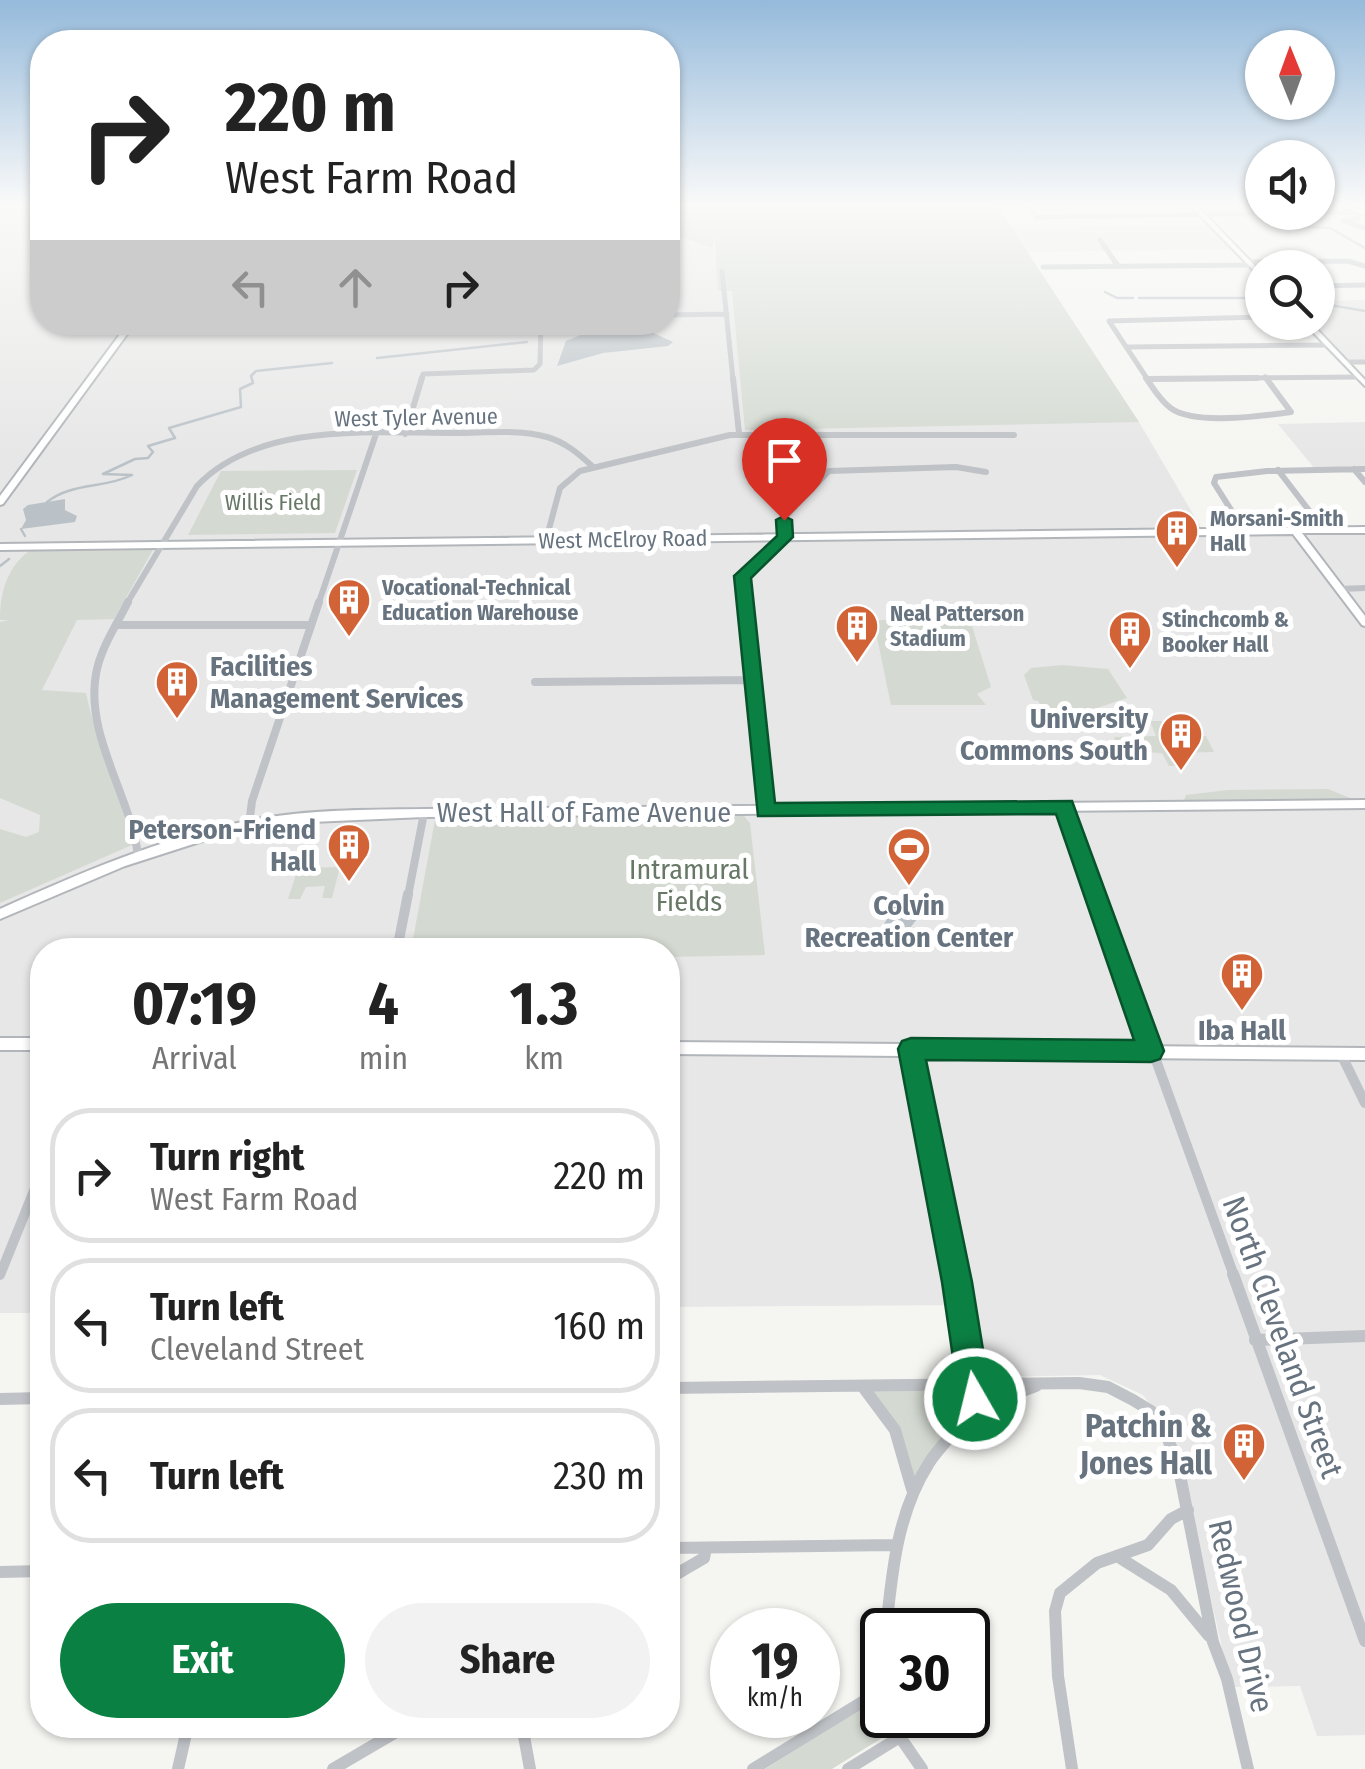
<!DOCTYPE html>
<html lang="en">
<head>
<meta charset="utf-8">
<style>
	:root { --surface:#fff; --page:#f2f2f2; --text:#222; --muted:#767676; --line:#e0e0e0; --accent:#0b8043 }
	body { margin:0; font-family:"Fira Sans Condensed",sans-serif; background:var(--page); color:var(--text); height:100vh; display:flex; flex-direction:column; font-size:38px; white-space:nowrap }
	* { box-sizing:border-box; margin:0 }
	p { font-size:32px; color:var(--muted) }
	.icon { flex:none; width:55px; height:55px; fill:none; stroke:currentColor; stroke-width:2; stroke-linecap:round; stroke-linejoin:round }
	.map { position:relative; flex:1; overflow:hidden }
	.sheet { position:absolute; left:30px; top:938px; width:650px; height:800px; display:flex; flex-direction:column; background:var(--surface); border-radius:40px; box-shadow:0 2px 8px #0004 }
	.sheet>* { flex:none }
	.banner { position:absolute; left:30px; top:30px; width:650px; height:305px; border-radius:40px; box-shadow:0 2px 8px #0004; background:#fff; color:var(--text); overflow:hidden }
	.needle { width:65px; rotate:359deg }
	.buttons { position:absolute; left:1245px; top:30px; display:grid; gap:20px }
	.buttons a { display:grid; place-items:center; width:90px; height:90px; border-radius:50%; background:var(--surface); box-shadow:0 2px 8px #0004; font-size:50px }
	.speed { position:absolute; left:710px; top:1608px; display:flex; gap:20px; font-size:50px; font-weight:700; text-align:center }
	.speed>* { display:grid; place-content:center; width:130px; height:130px; border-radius:50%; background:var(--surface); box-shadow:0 2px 8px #0004; line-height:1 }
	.speed small { font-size:25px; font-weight:400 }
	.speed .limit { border:5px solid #111; border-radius:15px; background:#fff; color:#111 }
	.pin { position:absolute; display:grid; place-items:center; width:85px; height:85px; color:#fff; margin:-102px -42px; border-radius:50% 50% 50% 0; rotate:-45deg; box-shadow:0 0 10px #0007 }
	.pin .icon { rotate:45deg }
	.me { position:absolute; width:110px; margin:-55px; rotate:352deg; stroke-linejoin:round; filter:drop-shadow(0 0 8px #0008) }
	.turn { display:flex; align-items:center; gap:35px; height:210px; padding:0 30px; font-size:45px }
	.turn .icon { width:130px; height:130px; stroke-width:2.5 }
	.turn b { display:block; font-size:70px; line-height:85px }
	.lanes { display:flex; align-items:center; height:95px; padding:0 30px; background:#0003; justify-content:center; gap:50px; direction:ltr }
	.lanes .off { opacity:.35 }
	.eta { display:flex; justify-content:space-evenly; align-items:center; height:170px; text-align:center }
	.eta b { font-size:60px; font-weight:700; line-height:70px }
	.action { display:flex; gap:20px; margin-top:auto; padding:20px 30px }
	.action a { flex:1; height:115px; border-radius:60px; background:var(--accent); color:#fff; font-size:40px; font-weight:700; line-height:115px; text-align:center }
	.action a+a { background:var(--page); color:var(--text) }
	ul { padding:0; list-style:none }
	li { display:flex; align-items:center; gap:30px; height:135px; margin:0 20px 15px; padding:0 10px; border:5px solid var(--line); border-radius:40px }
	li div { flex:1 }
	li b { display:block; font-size:38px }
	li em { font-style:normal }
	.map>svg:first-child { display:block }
	.built { fill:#e6e7e6 }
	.green { fill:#d4dad2 }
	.water { fill:#bac2c8 }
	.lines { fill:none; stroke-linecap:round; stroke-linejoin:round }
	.stream { stroke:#bac2c8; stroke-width:2.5 }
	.secondary-casing { stroke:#b2b6ba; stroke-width:4 }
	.street-far4 { stroke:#bfc2c6; stroke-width:5 }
	.street-far3 { stroke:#bfc2c6; stroke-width:6 }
	.street-far2 { stroke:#bfc2c6; stroke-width:8 }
	.street-far1 { stroke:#bfc2c6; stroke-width:10 }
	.street { stroke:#bfc2c6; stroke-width:12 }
	.secondary { fill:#fff; fill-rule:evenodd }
	.route { fill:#0b8043; stroke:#07532c; stroke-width:2.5 }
	.labels { text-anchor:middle; stroke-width:10; stroke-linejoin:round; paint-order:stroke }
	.far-street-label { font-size:22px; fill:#677480; stroke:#fff }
	.far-park-label { font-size:22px; fill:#687866; stroke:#fff }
	.far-poi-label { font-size:22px; font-weight:bold; fill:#677480; stroke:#fff; text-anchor:start }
	.poi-label { font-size:28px; font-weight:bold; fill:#677480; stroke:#fff; text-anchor:end }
	.street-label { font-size:28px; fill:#677480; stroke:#fff }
	.park-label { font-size:28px; fill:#687866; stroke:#fff }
	.near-street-label { font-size:32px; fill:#677480; stroke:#fff }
	.near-poi-label { font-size:32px; font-weight:bold; fill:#677480; stroke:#fff; text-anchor:end }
</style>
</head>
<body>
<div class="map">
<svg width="1365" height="1769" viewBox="0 0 1365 1769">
	<rect width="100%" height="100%" fill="#f5f5f2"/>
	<path class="built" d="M 0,207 L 42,207 L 42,322 L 668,322 L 668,207 L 998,207 L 1011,227 L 1213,226 L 1236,249 L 1024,252 L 1139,422 L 1203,531 L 1365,530 L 1365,1735 L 1317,1736 L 1300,1686 L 1231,1687 L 1174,1436 L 1143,1395 L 1100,1375 L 987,1377 L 979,1369 L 967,1305 L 668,1307 L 668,950 L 42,950 L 42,1313 L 0,1313 Z
		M 1365,300 L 1365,362 L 1344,362 L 1307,323 L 1318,322 L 1318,301 Z
		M 1365,422 L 1365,468 L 1315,469 L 1278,424 Z"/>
	<path class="green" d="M 668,207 L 998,207 L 1139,422 L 745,430 L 732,291 L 718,291 L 715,237 L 712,248 L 668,232 Z
		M 357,470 L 335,533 L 188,535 L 221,471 Z
		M 154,548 L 114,619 L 77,620 L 42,690 L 86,693 C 97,745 121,793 132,845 L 0,903 L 0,829 L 26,837 L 39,832 L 40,815 L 0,798 L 0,622 L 9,620 L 0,620 C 0,592 7,566 32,549 Z
		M 880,620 L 952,620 L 972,626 L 991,687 L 977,694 L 986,705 L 891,705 L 874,623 Z
		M 1062,665 L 1108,669 L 1127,698 L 1079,714 L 1047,715 L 1038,701 L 1033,700 L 1024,675 L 1031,668 Z
		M 1150,721 L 1162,721 L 1169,736 L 1206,736 L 1214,752 L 1177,753 L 1182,766 L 1169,766 L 1162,753 L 1098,750 L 1095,742 L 1115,741 L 1114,737 L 1156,736 Z
		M 1328,789 L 1365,804 L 1182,806 L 1186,795 L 1228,790 Z
		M 744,816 L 750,823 L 765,955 L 668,957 L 668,950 L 411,950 L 435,820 Z
		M 340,867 L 332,898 L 322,898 L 325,886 L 306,887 L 300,899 L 288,899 L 298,868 Z
		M 973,1384 L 975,1399 L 912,1489 L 905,1454 L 863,1387 Z
		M 868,1704 L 882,1709 L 885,1736 L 832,1769 L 765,1769 Z"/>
	<path class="water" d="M 607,324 L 645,329 L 673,342 L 668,346 L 603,353 L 557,366 L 566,341 Z
		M 65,499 L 65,510 L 77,516 L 75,522 L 21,529 L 26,520 L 23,509 L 28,505 Z
		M 918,901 L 920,909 L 899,910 L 911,911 L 917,919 L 904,936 L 877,935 L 889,916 L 887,902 Z"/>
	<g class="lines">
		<path class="stream" d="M 1261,217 L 1281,226 L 1330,228 L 1365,248
			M 1105,292 L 1117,298 L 1133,298
			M 1139,298 L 1262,298
			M 1318,303 L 1365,311
			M 377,358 L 527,342
			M 47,502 C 72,482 104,489 132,475 L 103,474 L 135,459 L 148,458 L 153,452 L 148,446 L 175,438 L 169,428 L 241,407 L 240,389 L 253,383 L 251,376 L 256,371 L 332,363
			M 21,529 L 25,536
			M 0,566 L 9,559"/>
		<g class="secondary-casing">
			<path id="secondary" d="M 1192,207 L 1198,207 L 1262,273 L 1262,278 L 1260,277 Z
				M 1344,207 L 1353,207 L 1365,211 L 1365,215 Z
				M 129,322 L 136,322 L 3,504 L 0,505 L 0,496 Z
				M 1303,322 L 1310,322 L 1365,380 L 1365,386 Z
				M 1365,527 L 1365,533 L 1302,533 L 1365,616 L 1365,626 L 1362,625 L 1293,534 L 0,550 L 0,544 Z
				M 1365,800 L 1365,808 L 424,817 L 290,823 L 247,829 L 215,837 L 125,866 L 0,919 L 0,909 C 80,873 161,838 247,821 C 305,809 365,810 424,809 Z
				M 0,1038 L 42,1038 L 42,1050 L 0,1050 Z
				M 668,1042 L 1365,1048 L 1365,1060 L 668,1054 Z"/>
		</g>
		<path class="street-far4" d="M 1030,207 L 1036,217 L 1362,212
			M 1358,218 L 1344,221 L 1365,228
			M 1100,240 L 1118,266
			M 1249,262 L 1348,261 L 1365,266
			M 1043,267 L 1252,265
			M 722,271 L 733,380
			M 1318,286 L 1365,285
			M 668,315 L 727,314
			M 1126,347 L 1329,345
			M 1344,362 L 1365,362
			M 1265,377 L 1268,380
			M 1149,379 L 1358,377
			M 421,380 L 423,374 L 534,370 L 540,364 L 541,322
			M 1148,380 L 1109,321 L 1262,317"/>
		<path class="street-far3" d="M 733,378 L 739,433
			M 1146,378 C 1153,388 1161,402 1172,409 C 1196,425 1262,416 1291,412 L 1266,378
			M 1149,379 L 1257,378
			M 405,434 L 422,378
			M 1354,469 L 1365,482
			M 1278,470 L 1324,530
			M 1245,532 L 1214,483 L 1216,477 L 1267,471 L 1365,469
			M 546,540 L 560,488 L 580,471 L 730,435 L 1014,435
			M 1340,589 L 1365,588
			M 126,605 L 197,486 C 259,421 374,433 455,433 C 486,433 518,429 547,437 C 565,442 579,454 592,466
			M 318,605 L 376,434
			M 746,605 L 743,576 L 783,540 L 784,518 L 829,471 L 956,467 L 986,472"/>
		<path class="street-far2" d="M 128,602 C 117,624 100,649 96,674 C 85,735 130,795 138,855
			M 745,602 L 765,811
			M 119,625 L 311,625
			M 535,682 L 754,680
			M 1065,807 L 1097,896
			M 249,825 L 252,801 L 319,602
			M 408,896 L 424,813"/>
		<path class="street-far1" d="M 1096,894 L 1234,1276
			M 397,950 L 408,894
			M 911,1049 L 956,1276
			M 1341,1054 L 1365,1103
			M 0,1275 L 42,1171"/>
		<path class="street" d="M 1233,1274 L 1365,1641
			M 1255,1340 L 1365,1336
			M 863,1387 L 895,1430 L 912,1489
			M 668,1388 L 1079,1383 L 1108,1387 L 1133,1400 L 1151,1411 L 1164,1429 L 1178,1465 L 1213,1642 L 1227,1679 L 1248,1769
			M 0,1399 L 42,1398
			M 971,1411 L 1036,1386
			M 668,1548 L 894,1545
			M 1120,1558 L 1171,1590 L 1209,1636
			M 0,1572 L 42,1571
			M 668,1579 L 704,1558 L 706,1548
			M 886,1630 C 892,1572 897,1513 929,1463 C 943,1441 967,1424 975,1399 L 955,1274
			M 881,1692 L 882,1667
			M 893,1715 L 900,1737 L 922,1769
			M 508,1725 L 521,1732
			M 522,1725 L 530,1769
			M 178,1769 L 188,1725
			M 333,1769 L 408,1725
			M 753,1769 L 880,1691
			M 848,1769 L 900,1737
			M 1072,1769 L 1058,1676 L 1055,1611 L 1060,1593 L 1097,1563 L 1148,1545 L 1171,1519 L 1188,1510"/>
		<use href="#secondary" class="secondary"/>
	</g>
	<linearGradient id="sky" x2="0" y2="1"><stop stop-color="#95badb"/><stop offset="0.45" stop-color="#fafaf9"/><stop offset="1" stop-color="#fafaf9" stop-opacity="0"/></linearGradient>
	<rect width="1365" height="455" fill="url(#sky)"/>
	<path class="route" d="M 784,516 L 792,520 L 793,537 L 751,578 L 775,803 L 1072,801 L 1164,1051 L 1160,1059 L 1151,1062 L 926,1060 L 972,1282 L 991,1399 L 986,1410 L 975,1415 L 963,1410 L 959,1399 L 942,1282 L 898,1049 L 902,1041 L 911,1038 L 1134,1040 L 1056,814 L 758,816 L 734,576 L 777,536 L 776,520 Z"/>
	<defs>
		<g id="building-pin" transform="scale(2.25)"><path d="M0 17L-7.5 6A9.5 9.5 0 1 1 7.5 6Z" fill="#d26336" stroke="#fff"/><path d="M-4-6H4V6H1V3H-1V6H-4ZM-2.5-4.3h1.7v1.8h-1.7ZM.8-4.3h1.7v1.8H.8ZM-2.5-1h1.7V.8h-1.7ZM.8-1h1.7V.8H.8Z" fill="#fff"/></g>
		<g id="stadium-pin" transform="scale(2.25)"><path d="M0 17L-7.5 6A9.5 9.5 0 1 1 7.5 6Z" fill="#d26336" stroke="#fff"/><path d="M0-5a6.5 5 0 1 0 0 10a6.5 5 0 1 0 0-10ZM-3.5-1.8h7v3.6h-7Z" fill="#fff"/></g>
	</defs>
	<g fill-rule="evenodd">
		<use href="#building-pin" x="1177" y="531"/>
		<use href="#building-pin" x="349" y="600"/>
		<use href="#building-pin" x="857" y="626"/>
		<use href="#building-pin" x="1130" y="632"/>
		<use href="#building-pin" x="177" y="682"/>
		<use href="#building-pin" x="1181" y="734"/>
		<use href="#building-pin" x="349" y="845"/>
		<use href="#stadium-pin" x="909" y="849"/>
		<use href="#building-pin" x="1242" y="974"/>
		<use href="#building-pin" x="1244" y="1444"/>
	</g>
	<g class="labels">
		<g class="far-street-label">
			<text transform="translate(416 417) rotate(-1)" y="8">West Tyler Avenue</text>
			<text transform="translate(623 539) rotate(-1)" y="8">West McElroy Road</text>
		</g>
		<g class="far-park-label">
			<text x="273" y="510">Willis Field</text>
		</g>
		<g class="far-poi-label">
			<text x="1210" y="526">Morsani-Smith<tspan x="1210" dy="25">Hall</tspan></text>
			<text x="382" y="595">Vocational-Technical<tspan x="382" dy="25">Education Warehouse</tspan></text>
			<text x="890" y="621">Neal Patterson<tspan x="890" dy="25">Stadium</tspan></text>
			<text x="1162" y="627">Stinchcomb &amp;<tspan x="1162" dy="25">Booker Hall</tspan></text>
		</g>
		<g class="poi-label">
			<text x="210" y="676" text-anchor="start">Facilities<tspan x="210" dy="32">Management Services</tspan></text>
			<text x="1148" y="728">University<tspan x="1148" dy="32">Commons South</tspan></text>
			<text x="316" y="839">Peterson-Friend<tspan x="316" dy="32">Hall</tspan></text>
			<text x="909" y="915" text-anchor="middle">Colvin<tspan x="909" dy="32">Recreation Center</tspan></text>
			<text x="1242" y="1040" text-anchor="middle">Iba Hall</text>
		</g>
		<g class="street-label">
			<text x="584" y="822">West Hall of Fame Avenue</text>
		</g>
		<g class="park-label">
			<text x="689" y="879">Intramural<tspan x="689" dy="32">Fields</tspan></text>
		</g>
		<g class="near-street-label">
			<text transform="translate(1283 1337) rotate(70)" y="11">North Cleveland Street</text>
			<text transform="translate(1241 1616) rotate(77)" y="11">Redwood Drive</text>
		</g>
		<g class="near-poi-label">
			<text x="1212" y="1437">Patchin &amp;<tspan x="1212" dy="37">Jones Hall</tspan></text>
		</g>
	</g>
</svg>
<div class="buttons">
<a><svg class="needle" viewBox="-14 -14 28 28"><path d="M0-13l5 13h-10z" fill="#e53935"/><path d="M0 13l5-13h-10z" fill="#767676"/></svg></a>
<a><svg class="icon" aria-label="sound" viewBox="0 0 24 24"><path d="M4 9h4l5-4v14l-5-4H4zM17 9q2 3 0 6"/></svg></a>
<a><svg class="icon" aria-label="search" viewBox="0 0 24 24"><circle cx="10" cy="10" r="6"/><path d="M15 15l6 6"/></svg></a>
</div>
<div class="speed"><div>19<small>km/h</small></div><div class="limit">30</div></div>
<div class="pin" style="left:784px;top:520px;background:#d93025"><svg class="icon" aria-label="arrive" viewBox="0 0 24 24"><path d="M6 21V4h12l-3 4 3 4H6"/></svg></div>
<svg class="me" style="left:975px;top:1399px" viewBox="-20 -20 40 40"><circle r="17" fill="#0b8043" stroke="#fff" stroke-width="3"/><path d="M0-11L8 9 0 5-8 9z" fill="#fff"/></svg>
<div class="banner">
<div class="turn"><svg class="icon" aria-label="right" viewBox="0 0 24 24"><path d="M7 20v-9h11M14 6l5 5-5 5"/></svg><div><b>220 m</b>West Farm Road</div></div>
<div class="lanes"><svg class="icon off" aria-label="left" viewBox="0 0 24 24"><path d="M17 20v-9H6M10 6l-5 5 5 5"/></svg><svg class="icon off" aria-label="ahead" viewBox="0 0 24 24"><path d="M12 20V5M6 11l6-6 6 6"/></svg><svg class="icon" aria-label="right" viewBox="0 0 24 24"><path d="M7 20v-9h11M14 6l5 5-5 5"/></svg></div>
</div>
<section class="sheet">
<div class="eta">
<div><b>07:19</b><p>Arrival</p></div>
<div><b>4</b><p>min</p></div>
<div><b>1.3</b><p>km</p></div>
</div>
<ul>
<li><svg class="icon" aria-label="right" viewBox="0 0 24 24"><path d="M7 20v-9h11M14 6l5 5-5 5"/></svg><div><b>Turn right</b><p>West Farm Road</p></div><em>220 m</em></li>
<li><svg class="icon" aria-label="left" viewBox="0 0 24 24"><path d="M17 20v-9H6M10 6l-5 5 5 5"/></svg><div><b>Turn left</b><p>Cleveland Street</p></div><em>160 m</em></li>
<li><svg class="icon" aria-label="left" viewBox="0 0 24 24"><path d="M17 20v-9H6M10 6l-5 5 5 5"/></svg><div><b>Turn left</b></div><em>230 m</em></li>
</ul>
<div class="action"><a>Exit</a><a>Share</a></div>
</section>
</div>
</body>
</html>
